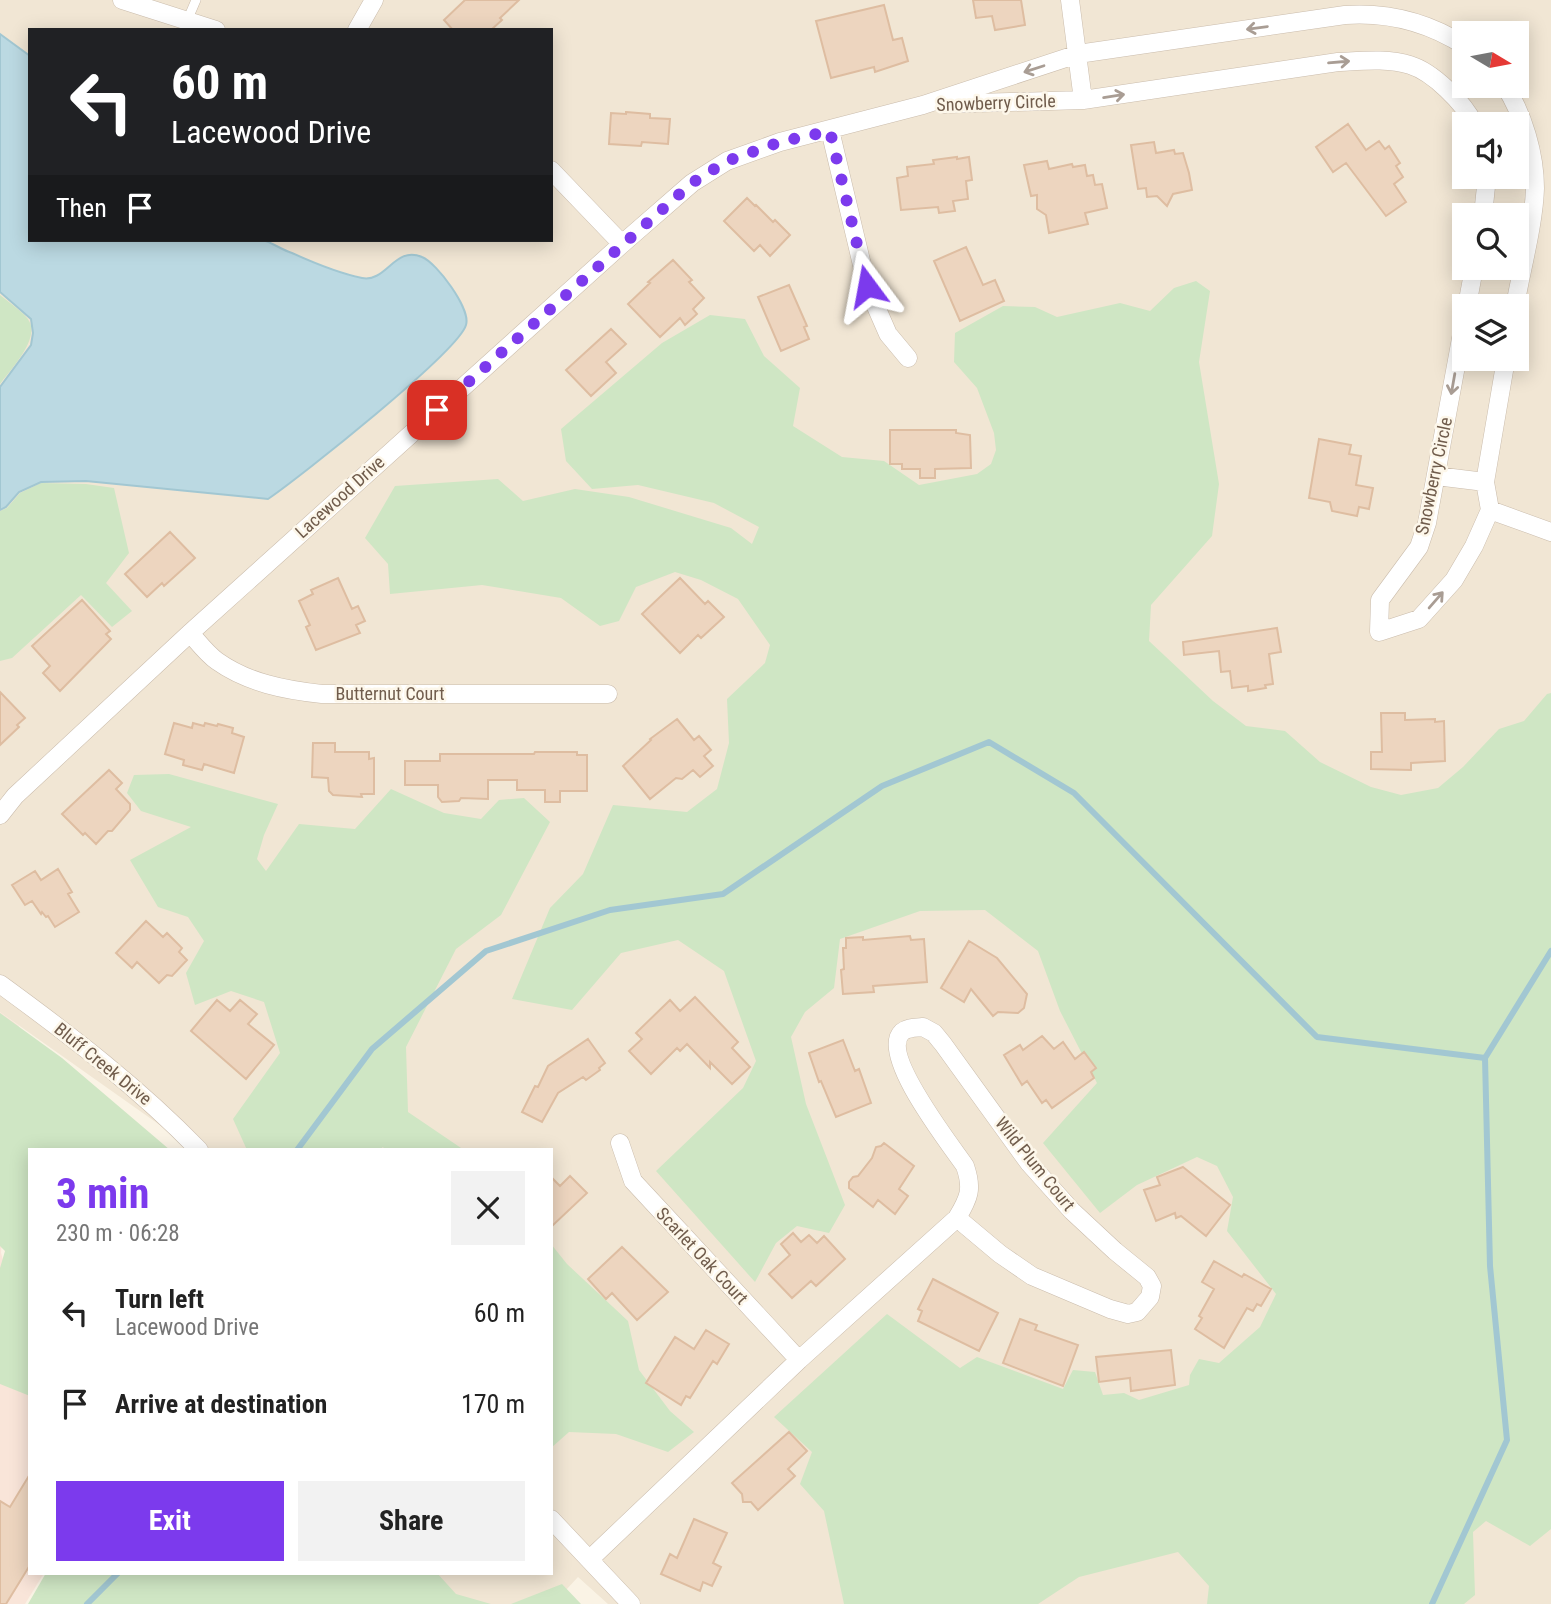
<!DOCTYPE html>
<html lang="en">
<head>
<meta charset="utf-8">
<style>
	:root { --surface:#fff; --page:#f2f2f2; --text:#222; --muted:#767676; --accent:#7c3aed }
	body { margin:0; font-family:"Roboto Condensed",sans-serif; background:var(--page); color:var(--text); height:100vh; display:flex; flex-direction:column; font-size:26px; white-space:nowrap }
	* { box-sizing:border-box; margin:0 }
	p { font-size:23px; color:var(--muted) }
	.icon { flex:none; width:38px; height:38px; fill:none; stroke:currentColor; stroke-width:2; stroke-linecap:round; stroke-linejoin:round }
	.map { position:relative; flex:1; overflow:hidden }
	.drawer { position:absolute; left:28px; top:1148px; width:525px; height:427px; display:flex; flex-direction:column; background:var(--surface); border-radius:0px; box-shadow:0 4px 18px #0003 }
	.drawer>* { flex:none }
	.hud { position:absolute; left:28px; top:28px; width:525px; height:214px; border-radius:0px; box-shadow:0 4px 18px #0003; background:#202124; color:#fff; overflow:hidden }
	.needle { width:46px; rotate:100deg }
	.fabs { position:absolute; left:1452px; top:21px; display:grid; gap:14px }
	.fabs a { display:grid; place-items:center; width:77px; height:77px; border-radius:0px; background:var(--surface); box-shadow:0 4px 18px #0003; font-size:35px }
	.pin { position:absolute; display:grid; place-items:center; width:60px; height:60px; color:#fff; margin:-30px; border-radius:14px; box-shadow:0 4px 10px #0006 }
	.me { position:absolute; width:77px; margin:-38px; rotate:347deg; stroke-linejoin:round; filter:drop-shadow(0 0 5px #0008) }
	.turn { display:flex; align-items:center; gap:24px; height:147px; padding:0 28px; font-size:32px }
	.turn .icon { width:91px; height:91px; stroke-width:2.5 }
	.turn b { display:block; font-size:49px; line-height:60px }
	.then { display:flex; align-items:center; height:66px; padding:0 28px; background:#0003; gap:14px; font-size:26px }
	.round { display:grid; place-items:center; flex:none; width:74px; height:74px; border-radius:0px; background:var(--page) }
	.head { display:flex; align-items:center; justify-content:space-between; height:119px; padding:0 28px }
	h1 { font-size:42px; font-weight:700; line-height:52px; color:var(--accent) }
	.button { display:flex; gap:14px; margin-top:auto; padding:14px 28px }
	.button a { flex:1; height:80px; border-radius:0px; background:var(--accent); color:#fff; font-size:28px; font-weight:700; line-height:80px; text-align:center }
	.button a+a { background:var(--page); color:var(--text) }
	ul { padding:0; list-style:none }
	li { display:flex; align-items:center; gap:21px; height:91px; padding:0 28px }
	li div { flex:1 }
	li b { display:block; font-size:26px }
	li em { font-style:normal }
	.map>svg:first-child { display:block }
	.residential { fill:#f1e6d4; fill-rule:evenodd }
	.commercial { fill:#f9e5d9 }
	.green { fill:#cfe6c4 }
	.water { fill:#bbd9e2; stroke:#a2c7d2; stroke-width:2 }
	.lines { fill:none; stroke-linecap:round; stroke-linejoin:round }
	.stream { stroke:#a2c7d2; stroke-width:6 }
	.building { fill:#edd5bf; stroke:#debda1; stroke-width:2 }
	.lane-casing { stroke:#cabcac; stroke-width:10 }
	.street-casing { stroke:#cabcac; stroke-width:19 }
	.lane { stroke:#fff; stroke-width:9 }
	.street { stroke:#fff; stroke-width:18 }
	.oneway { stroke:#a99d94 }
	.route { stroke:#7c3aed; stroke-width:12; stroke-dasharray:0 21.6 }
	.labels { text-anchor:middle; stroke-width:5; stroke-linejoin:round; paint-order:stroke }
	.street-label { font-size:18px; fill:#705c4c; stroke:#fdf7ea }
</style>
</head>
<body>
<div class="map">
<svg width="1551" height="1604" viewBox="0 0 1551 1604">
	<rect width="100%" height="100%" fill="#faf3e5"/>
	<path class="residential" d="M 0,0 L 1551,0 L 1551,1604 L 608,1604 L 578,1577 L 553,1604 L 375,1604 L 345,1573 L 551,1573 L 551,1150 L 186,1150 L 164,1128 L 0,1012 ZM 30,30 L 551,30 L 551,240 L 30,240 ZM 1465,33 L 1517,33 L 1517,86 L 1465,86 ZM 1465,124 L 1517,124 L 1517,177 L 1465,177 ZM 1465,215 L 1517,215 L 1517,268 L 1465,268 ZM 1465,306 L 1517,306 L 1517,359 L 1465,359 Z"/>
	<path class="commercial" d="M 0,1012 L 19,1026 L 1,1253 L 30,1352 L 30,1573 L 44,1573 L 25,1604 L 0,1604 Z"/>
	<path class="green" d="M 1196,281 L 1210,291 L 1199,362 L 1219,484 L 1212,536 L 1151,605 L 1149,641 L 1213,701 L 1246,726 L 1285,731 L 1320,762 L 1371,787 L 1401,795 L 1438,788 L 1463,767 L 1499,729 L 1524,721 L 1547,694 L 1551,693 L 1551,1529 L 1530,1546 L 1486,1521 L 1473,1532 L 1475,1595 L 1464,1604 L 1207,1604 L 1209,1586 L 1178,1552 L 1079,1577 L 1038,1604 L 844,1604 L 824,1511 L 800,1484 L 812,1452 L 774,1417 L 887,1314 L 960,1368 L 977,1357 L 1063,1389 L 1073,1370 L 1095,1372 L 1103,1395 L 1124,1393 L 1139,1400 L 1189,1385 L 1190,1375 L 1199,1359 L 1219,1363 L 1260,1327 L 1276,1294 L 1227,1231 L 1233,1197 L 1217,1166 L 1197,1157 L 1137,1185 L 1100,1213 L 1043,1143 L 1097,1083 L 1060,1011 L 1038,951 L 985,910 L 920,911 L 840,939 L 834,988 L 805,1012 L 791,1037 L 806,1104 L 845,1205 L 829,1233 L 797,1226 L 776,1243 L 755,1282 L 656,1171 L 743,1088 L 756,1061 L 724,971 L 678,940 L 621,953 L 572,1010 L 512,999 L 550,908 L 583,874 L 613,805 L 687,812 L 717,789 L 729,743 L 727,699 L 765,663 L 770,645 L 738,599 L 701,580 L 675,572 L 636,587 L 619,621 L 600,626 L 561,598 L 482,585 L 390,594 L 388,564 L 365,538 L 395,486 L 498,479 L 523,501 L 575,489 L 629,497 L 731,528 L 752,544 L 759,527 L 714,503 L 638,485 L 592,489 L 566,461 L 561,429 L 662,343 L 710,315 L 745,319 L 764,356 L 800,388 L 793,426 L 842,457 L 884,461 L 919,485 L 977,474 L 991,464 L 996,450 L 994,433 L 977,388 L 954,362 L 955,333 L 1003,306 L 1035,307 L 1057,317 L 1120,303 L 1150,311 L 1174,288 Z
		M 0,295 C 7,301 26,314 29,321 C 40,339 10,370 0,384 Z
		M 41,483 L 86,484 L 114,488 L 129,553 L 106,583 L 132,611 L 112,627 L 81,595 L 12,658 L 0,661 L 0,511 L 7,508 L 20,493 Z
		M 169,774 L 278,804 L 264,835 L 257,859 L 266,871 L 299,824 L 355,829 L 391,789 L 444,813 L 481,819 L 499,800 L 524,798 L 550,822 L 501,915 L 456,949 L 406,1047 L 408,1112 L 464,1150 L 385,1150 L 383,1147 L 379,1150 L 247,1150 L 233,1119 L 280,1053 L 264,1002 L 231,991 L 195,1005 L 186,973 L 204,941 L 188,917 L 158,907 L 130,860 L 191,827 L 141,811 L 127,793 L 134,775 Z
		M 0,1013 L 62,1058 L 170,1150 L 30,1150 L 30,1396 L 0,1384 L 0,1268 L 5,1251 L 0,1246 Z
		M 551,1244 L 567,1264 L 628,1321 L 639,1370 L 670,1411 L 694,1432 L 668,1452 L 616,1434 L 569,1432 L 551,1448 Z
		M 46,1573 L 437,1573 L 456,1594 L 491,1604 L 28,1604 Z
		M 562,1584 L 581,1604 L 511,1604 Z"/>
	<path class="water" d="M 0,34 L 30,56 L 30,240 C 86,240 143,240 199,240 C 217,240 247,236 263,240 C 273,243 282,250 292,253 C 314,263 338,273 362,278 C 386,283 395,245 422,257 C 437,263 471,309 466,325 C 458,352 299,478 268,499 L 86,481 L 41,482 L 19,492 L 6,507 L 0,510 L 0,387 L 31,345 L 33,333 L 31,319 L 0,292 Z"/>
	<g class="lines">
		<path class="stream" d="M 297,1150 L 372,1049 L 486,951 L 610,910 L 723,894 L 882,786 L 989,742 L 1074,793 L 1317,1037 L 1485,1058 L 1551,951
			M 87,1604 L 118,1573
			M 1432,1604 L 1507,1440 L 1490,1266 L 1485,1058"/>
	</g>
	<path class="building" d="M 465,0 L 519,0 L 500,18 L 502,20 L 491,30 L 453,30 L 444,20 Z
		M 973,0 L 1021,0 L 1025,25 L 995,30 L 992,16 L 976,18 Z
		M 884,5 L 893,40 L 902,38 L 908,61 L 875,72 L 874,67 L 831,78 L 816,21 Z
		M 626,112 L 650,114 L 650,118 L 670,119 L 668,144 L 642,142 L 641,146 L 609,144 L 611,113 L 626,114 Z
		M 1348,124 L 1366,150 L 1379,141 L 1385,149 L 1389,146 L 1400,163 L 1396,166 L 1403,177 L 1394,184 L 1406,202 L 1386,216 L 1346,163 L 1333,172 L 1316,147 Z
		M 1154,142 L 1156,153 L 1174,150 L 1175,154 L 1183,153 L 1189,173 L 1192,190 L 1173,194 L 1167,206 L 1157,196 L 1147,197 L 1146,188 L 1138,189 L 1131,145 Z
		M 957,157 L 957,159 L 969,157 L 972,180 L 966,181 L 968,199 L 953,201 L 955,211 L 939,213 L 938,207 L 901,210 L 897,178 L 908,176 L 907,167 L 934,164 L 933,160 Z
		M 1047,161 L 1049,169 L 1072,164 L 1073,167 L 1085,165 L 1087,176 L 1093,175 L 1095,185 L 1102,184 L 1107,208 L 1085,213 L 1088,224 L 1049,233 L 1046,215 L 1037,209 L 1037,195 L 1031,196 L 1024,165 Z
		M 747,198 L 755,206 L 756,205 L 773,222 L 775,220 L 790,235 L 770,256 L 760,245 L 754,251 L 724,221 Z
		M 966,247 L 983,285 L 995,280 L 1004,301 L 960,321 L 934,261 Z
		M 673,260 L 692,280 L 689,282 L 704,298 L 693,309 L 697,314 L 685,325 L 680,318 L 660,337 L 628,304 L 650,283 L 648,282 Z
		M 789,285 L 807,326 L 804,327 L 809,339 L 781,351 L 758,297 Z
		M 611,329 L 626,344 L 606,362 L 616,373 L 591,396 L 566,370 Z
		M 890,430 L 956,430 L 956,433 L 970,435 L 971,468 L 935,469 L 935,478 L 920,478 L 920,469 L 902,469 L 902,464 L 890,464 Z
		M 1319,439 L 1351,445 L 1349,454 L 1361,456 L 1356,485 L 1373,488 L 1369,509 L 1359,507 L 1357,516 L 1332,511 L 1330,502 L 1309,498 Z
		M 170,532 L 195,558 L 164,586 L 162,583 L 147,597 L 125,574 Z
		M 338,578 L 352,609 L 358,606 L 365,621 L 356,625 L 360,633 L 316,650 L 306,627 L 310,625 L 299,601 L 313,594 L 311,590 Z
		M 680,578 L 705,604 L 708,601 L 724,617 L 701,638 L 698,635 L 680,653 L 642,614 Z
		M 82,600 L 110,631 L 106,634 L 111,639 L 60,691 L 43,673 L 50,666 L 32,646 Z
		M 1277,628 L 1281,652 L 1269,654 L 1273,684 L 1265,685 L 1266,688 L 1248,691 L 1248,686 L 1232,688 L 1230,671 L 1221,672 L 1219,651 L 1184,655 L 1183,642 Z
		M 0,692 L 25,718 L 17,725 L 19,727 L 0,745 Z
		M 1381,713 L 1405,713 L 1405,720 L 1435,719 L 1435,722 L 1444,721 L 1445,761 L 1411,763 L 1411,770 L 1371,769 L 1371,752 L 1382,752 Z
		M 677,719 L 694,740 L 699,736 L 711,750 L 704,756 L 713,766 L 700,777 L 693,770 L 682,779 L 676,778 L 650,799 L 623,766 L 651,740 L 650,739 Z
		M 174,723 L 192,728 L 193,723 L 204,726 L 205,723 L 217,726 L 218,724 L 233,728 L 232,733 L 244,737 L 234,773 L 204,764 L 202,770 L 183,765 L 184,760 L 165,754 Z
		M 313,743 L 335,743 L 335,752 L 369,752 L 369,759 L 374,758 L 374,794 L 361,794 L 362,797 L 333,795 L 329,791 L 328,778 L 312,777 Z
		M 535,752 L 577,752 L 577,755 L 587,755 L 587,791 L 560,791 L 560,802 L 545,802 L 545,790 L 517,790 L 517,780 L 488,780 L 488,799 L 461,798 L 459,801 L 442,802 L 438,797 L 438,785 L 405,785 L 405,761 L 440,761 L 440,754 L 534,754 Z
		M 109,770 L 122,783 L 116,789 L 130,804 L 130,810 L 112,831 L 108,831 L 96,844 L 85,833 L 83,835 L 62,814 Z
		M 58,869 L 72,892 L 68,894 L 79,912 L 55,927 L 48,916 L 46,917 L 42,912 L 41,914 L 32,901 L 25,905 L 12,885 L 35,871 L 41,880 Z
		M 146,921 L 163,937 L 167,933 L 182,948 L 179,952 L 187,960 L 172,976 L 167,975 L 159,983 L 137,962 L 132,968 L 116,953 Z
		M 910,936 L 911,940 L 924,939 L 927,982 L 873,986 L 874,992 L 843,994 L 841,970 L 844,969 L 843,948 L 846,948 L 846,938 L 863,937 L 863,940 Z
		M 969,941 L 997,958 L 1027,994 L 1024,1008 L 1018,1013 L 998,1012 L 993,1016 L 971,989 L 964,1002 L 941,988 Z
		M 695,997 L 738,1042 L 732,1048 L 750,1067 L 732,1084 L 710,1062 L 710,1068 L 687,1044 L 680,1051 L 677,1048 L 651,1074 L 629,1051 L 642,1039 L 636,1033 L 670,1000 L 680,1011 Z
		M 217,1000 L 230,1011 L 240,1000 L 257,1014 L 248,1024 L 274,1045 L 246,1079 L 191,1031 Z
		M 1042,1036 L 1054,1049 L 1063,1042 L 1075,1059 L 1084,1052 L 1096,1068 L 1091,1072 L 1094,1078 L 1052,1108 L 1046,1100 L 1042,1103 L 1027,1081 L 1022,1085 L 1004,1055 L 1020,1045 L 1023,1050 Z
		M 588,1039 L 605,1063 L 599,1068 L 600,1070 L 586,1080 L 583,1077 L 558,1093 L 542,1122 L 522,1112 L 535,1086 L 538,1087 L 548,1066 Z
		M 843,1040 L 855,1071 L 859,1069 L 871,1103 L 836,1117 L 821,1081 L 819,1082 L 809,1053 Z
		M 884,1143 L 914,1166 L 899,1189 L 908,1196 L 895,1214 L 878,1200 L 873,1207 L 849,1188 L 849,1182 L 853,1177 L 858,1176 L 872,1158 L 876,1147 L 881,1146 Z
		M 1183,1167 L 1230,1205 L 1206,1236 L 1181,1216 L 1176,1218 L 1175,1213 L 1156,1221 L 1144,1190 L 1160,1185 L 1157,1177 Z
		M 570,1176 L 587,1193 L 551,1227 L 551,1177 L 560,1186 Z
		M 793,1233 L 801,1242 L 809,1235 L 817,1243 L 824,1236 L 845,1259 L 816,1286 L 811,1281 L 792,1298 L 769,1274 L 790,1255 L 781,1244 Z
		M 622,1247 L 668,1292 L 637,1320 L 612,1293 L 606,1299 L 588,1279 Z
		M 1214,1261 L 1242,1277 L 1244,1274 L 1271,1289 L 1261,1306 L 1257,1304 L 1253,1311 L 1247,1308 L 1224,1348 L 1195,1329 L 1202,1318 L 1199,1316 L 1214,1289 L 1202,1282 Z
		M 933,1279 L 998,1313 L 979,1351 L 918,1321 L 922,1311 L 918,1309 Z
		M 1020,1319 L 1037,1325 L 1035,1330 L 1078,1345 L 1063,1386 L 1003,1363 Z
		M 706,1330 L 729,1344 L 717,1364 L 713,1361 L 690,1398 L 686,1396 L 681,1405 L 646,1383 L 675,1337 L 694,1349 Z
		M 1171,1350 L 1175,1385 L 1131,1391 L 1130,1378 L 1099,1382 L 1096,1357 Z
		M 789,1432 L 807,1451 L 788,1469 L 795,1476 L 758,1510 L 751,1502 L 743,1502 L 742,1494 L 732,1483 Z
		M 30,1474 L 30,1565 L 6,1604 L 0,1604 L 0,1501 L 10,1507 Z
		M 694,1519 L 727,1533 L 713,1563 L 721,1567 L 712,1586 L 703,1582 L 700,1591 L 661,1574 L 670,1554 L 677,1558 Z"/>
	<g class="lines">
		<g class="lane-casing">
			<path id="lane" d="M 187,21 L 196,0"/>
		</g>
		<g class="street-casing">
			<path id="street" d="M 122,0 L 216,30
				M 1070,0 L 1083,100
				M 357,30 L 374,0
				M 1505,86 C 1523,114 1535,154 1535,188 C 1534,224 1521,271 1515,306
				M 944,104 L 1083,100 L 1338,62 C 1361,61 1388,58 1410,65 C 1433,72 1464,103 1474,124
				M 830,130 L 867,286 L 888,334 L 908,358
				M 551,170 L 622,244
				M 1483,215 L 1487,177
				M 1467,306 L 1474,268
				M 1465,317 L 1427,523 L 1419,547 L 1380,600 L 1379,632 L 1419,619 L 1454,580 L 1474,546 L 1490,510 L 1485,482 L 1506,359
				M 1436,476 L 1485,482
				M 1490,510 L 1551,532
				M 190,633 C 198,642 207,654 217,661 C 248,683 285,690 322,694 L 608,694
				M 0,815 L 15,796 L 190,633 L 622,244 L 692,183 L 727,161 L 780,142 L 923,105 L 1078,54 L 1345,15 C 1389,12 1428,22 1465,46
				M 0,984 C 70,1035 139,1088 199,1150
				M 923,1027 L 934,1033 L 943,1044 L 1029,1163 L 1072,1211 L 1115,1251 L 1147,1277 L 1152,1286 L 1150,1297 L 1137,1312 L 1128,1314 L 1110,1309 L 1032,1276 L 1000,1254 L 957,1218 C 969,1198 973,1189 965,1166 C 950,1144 879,1054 902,1032 C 908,1027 916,1028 923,1027 Z
				M 620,1143 L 633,1181 L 799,1360
				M 551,1519 L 631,1604
				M 590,1559 L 799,1360 L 957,1218"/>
		</g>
		<use href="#lane" class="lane"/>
		<use href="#street" class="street"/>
	</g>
	<defs><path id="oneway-shaft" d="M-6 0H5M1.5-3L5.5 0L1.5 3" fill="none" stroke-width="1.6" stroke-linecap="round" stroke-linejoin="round" transform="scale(1.75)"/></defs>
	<g class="oneway">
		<use href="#oneway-shaft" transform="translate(1257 28) rotate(172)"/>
		<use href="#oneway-shaft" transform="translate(1339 62) rotate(-5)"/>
		<use href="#oneway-shaft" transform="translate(1034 69) rotate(162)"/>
		<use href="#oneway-shaft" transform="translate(1114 96) rotate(-9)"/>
		<use href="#oneway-shaft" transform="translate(1453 384) rotate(100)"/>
		<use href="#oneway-shaft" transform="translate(1436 600) rotate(-49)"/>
	</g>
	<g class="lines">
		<path class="route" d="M 437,410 L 692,183 L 727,161 L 780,142 L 830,131 L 867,286"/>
	</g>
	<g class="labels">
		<g class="street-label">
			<text transform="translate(996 103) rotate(-2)" y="6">Snowberry Circle</text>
			<text transform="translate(1434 476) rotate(-78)" y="6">Snowberry Circle</text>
			<text transform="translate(340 497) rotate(-42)" y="6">Lacewood Drive</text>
			<text x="390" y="700">Butternut Court</text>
			<text transform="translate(103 1064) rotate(39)" y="6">Bluff Creek Drive</text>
			<text transform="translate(1035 1164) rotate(51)" y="6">Wild Plum Court</text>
			<text transform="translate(702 1256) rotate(47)" y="6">Scarlet Oak Court</text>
		</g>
	</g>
</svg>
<div class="fabs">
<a><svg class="needle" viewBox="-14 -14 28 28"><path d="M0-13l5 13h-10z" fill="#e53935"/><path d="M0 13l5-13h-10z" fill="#767676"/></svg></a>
<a><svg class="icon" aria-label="sound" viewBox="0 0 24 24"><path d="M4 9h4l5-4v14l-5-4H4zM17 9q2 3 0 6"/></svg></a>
<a><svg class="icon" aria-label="search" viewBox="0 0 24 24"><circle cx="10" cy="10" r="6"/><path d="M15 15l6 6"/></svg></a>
<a><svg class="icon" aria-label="layers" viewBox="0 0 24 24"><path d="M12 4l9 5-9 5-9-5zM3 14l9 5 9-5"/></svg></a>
</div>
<div class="pin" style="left:437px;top:410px;background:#d93025"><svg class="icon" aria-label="arrive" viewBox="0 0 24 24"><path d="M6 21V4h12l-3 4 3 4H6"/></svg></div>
<svg class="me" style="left:867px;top:286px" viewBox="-20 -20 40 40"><path d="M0-17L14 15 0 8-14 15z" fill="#7c3aed" stroke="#fff" stroke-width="4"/></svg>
<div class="hud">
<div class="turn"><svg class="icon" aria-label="left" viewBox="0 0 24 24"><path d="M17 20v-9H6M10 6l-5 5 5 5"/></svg><div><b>60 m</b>Lacewood Drive</div></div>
<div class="then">Then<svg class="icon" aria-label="arrive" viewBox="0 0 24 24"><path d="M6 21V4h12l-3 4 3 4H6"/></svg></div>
</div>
<section class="drawer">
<div class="head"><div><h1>3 min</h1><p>230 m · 06:28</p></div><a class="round"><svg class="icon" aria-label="close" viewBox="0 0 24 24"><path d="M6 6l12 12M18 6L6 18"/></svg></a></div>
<ul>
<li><svg class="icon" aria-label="left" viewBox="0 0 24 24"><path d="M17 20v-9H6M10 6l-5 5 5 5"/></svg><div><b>Turn left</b><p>Lacewood Drive</p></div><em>60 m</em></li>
<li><svg class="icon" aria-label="arrive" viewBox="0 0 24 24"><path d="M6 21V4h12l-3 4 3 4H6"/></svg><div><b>Arrive at destination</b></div><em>170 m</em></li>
</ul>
<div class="button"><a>Exit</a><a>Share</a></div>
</section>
</div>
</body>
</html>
